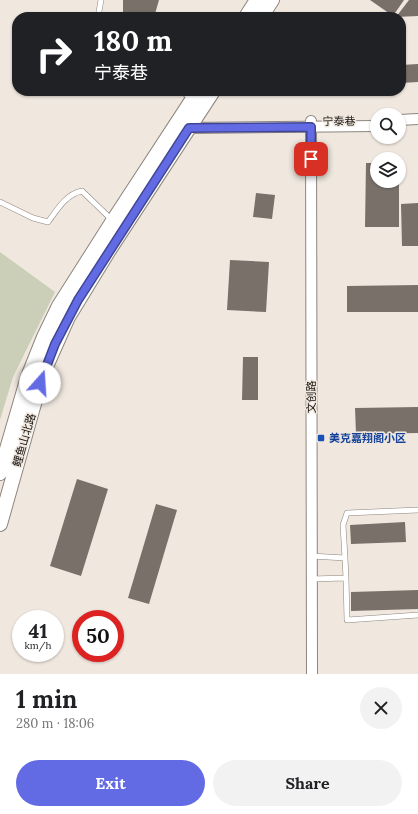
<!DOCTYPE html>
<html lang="en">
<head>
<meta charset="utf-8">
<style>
	:root { --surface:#fff; --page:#f2f2f2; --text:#202124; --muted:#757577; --accent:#626be4 }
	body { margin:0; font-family:Lora,"Noto Sans SC",serif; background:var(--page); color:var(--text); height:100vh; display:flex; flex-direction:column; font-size:15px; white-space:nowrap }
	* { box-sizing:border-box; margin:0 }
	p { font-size:13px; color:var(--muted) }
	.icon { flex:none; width:22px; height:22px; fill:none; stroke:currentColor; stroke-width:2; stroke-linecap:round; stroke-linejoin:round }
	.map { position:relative; height:674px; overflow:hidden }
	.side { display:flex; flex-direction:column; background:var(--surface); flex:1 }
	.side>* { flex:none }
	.hud { position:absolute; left:12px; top:12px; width:394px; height:84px; border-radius:16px; box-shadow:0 1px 3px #0004; background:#202124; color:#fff; overflow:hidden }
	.controls { position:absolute; left:370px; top:108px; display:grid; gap:8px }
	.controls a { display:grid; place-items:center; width:36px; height:36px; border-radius:50%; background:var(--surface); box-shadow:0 1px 3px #0004; font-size:20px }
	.speed { position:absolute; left:12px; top:610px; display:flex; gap:8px; font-size:20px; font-weight:700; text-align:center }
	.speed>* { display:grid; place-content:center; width:52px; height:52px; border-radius:50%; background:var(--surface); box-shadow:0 1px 3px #0004; line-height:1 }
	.speed small { font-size:10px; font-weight:400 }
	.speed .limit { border:6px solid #d22; background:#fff; color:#111 }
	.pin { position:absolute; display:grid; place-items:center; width:34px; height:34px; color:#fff; margin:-17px; border-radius:8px; box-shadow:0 2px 6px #0006 }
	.me { position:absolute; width:44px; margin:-22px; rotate:19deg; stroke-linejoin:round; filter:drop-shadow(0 0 3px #0008) }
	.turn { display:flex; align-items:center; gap:14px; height:84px; padding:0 16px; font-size:18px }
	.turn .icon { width:52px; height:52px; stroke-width:2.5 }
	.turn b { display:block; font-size:28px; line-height:34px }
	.round { display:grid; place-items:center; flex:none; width:42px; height:42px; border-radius:21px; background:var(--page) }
	.summary { display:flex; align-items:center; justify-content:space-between; height:68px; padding:0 16px }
	h1 { font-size:24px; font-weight:700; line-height:30px }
	.primary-button { display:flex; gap:8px; margin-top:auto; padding:8px 16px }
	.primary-button a { flex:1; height:46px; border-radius:24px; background:var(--accent); color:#fff; font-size:16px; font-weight:700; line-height:46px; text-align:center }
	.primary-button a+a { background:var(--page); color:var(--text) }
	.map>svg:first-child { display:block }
	.green { fill:#cccfb7 }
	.building { fill:#79706a }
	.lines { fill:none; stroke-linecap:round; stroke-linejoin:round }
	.lane-casing { stroke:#8d857e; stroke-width:6 }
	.street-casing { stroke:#8d857e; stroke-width:12 }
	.secondary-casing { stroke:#8d857e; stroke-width:16 }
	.lane { stroke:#fff; stroke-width:5 }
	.street { stroke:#fff; stroke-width:10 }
	.secondary { stroke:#fff; stroke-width:14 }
	.route-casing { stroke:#404694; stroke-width:10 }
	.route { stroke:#626be4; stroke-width:7 }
	.transit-dot { fill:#1a4fb4; stroke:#f0e8df; stroke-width:1.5 }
	.labels { text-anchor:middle; stroke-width:3; stroke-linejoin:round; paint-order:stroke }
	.street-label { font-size:11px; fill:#110e0b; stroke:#f0e8df }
	.transit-label { font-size:11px; font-weight:bold; fill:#164399; stroke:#f0e8df; text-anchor:start }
</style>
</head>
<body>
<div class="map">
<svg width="418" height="674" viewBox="0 0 418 674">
	<rect width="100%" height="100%" fill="#f0e8df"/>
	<path class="green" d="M 0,252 L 55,292 L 13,377 L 0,420 Z"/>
	<path class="building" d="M 123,0 L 159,0 L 155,14 L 144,17 L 128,17 L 123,15 Z
		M 370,0 L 404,0 L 393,16 Z
		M 409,0 L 418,0 L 418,16 L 396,17 Z
		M 418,64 L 418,82 L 401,83 L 401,65 Z
		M 366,163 L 377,163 L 377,181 L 399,181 L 399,227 L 365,227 Z
		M 256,193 L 275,195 L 272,219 L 253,217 Z
		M 418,203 L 418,246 L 402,246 L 401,204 Z
		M 230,260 L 269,262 L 266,312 L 227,310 Z
		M 418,285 L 418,312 L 347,312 L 347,286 Z
		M 243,357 L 258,357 L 258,400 L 242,400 Z
		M 418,407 L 418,433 L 356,434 L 355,408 Z
		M 77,479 L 108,489 L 81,576 L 50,566 Z
		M 156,504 L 177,510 L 149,604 L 128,598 Z
		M 405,522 L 406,542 L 351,544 L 350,525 Z
		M 418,590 L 418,609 L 351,611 L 351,592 Z"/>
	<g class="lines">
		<g class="lane-casing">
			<path id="lane" d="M 98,17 L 101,0
				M 181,91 L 191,98
				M 0,202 L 33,218 L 48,222 C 57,210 66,194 82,191 L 112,220
				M 311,556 L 345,558 L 343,525 L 347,513 L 418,510
				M 345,558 L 346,578
				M 311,579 L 346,578 L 347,620 L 418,615"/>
		</g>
		<g class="street-casing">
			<path id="street" d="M 399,120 L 418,119
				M 311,121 L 312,674
				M 186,125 L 189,128 L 377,126"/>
		</g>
		<g class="secondary-casing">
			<path id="secondary" d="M 246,17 L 257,0
				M 261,17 L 272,0
				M 0,473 L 28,377 L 44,337 L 59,306 L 113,221 L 198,91
				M 0,524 L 33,407 L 44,371 L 68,317 L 109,250 L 213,91"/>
		</g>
		<use href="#lane" class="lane"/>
		<use href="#street" class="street"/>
		<use href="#secondary" class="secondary"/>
	</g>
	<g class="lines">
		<g class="route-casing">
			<path id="route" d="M 40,383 L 55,344 L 78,300 L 189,128 L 311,127 L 311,159"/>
		</g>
		<use href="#route" class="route"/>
	</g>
	<rect class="transit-dot" x="317" y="434" width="8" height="8" rx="2"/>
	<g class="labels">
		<g class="street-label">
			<text transform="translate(339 121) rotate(-1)" y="4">宁泰巷</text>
			<text transform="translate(311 397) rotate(-90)" y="4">文创路</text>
			<text transform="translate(24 440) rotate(-74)" y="4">鲤鱼山北路</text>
		</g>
		<g class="transit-label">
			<text x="329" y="442">美克嘉翔阁小区</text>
		</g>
	</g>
</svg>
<div class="controls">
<a><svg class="icon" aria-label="search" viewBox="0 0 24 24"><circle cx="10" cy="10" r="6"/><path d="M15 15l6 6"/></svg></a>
<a><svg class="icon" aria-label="layers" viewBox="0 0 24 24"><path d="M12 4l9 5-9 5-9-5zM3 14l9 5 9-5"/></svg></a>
</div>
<div class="speed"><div>41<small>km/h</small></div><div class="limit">50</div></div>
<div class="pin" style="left:311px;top:159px;background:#d93025"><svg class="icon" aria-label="arrive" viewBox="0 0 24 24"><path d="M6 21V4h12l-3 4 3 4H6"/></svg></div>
<svg class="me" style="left:40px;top:383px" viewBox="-20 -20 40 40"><circle r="19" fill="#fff"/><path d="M0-13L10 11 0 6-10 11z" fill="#626be4"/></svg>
<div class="hud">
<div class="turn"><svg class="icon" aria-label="right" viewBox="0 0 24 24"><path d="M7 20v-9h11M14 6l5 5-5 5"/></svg><div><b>180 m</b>宁泰巷</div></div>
</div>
</div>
<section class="side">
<div class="summary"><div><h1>1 min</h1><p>280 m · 18:06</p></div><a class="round"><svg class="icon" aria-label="close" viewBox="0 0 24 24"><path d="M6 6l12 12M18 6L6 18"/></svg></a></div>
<div class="primary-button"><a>Exit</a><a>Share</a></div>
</section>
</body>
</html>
